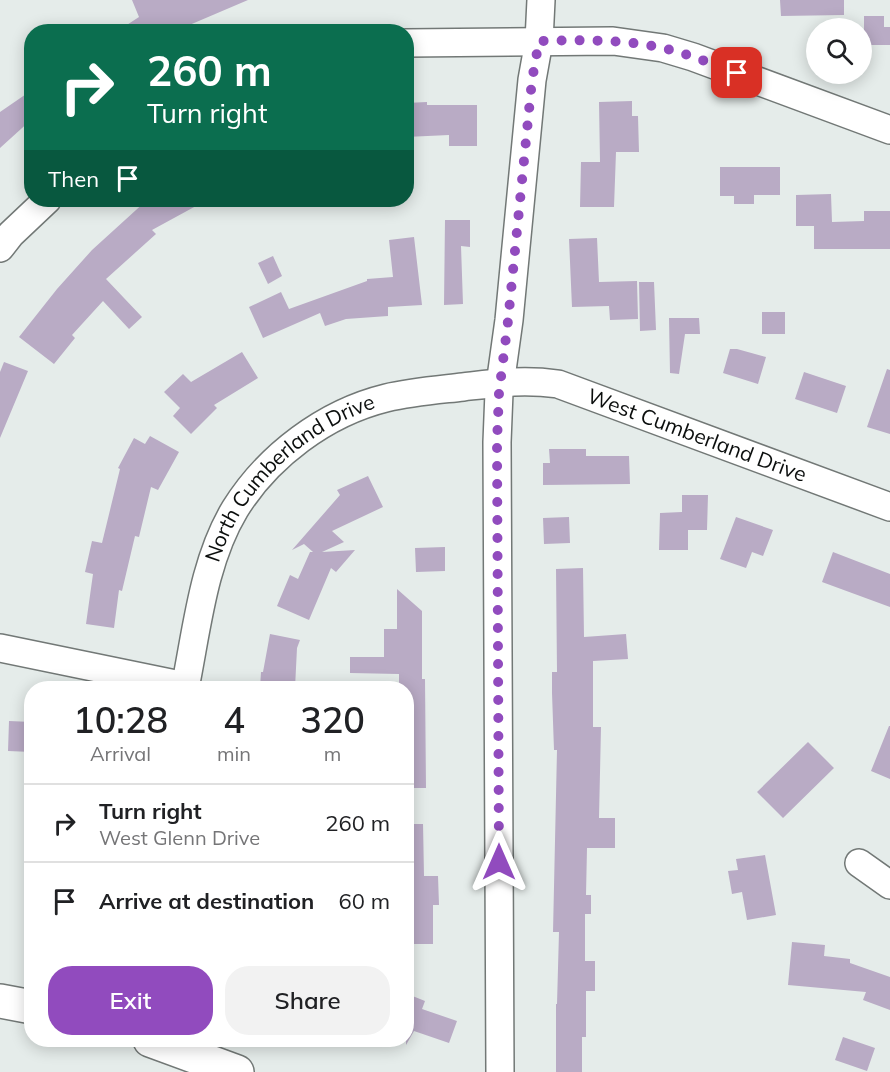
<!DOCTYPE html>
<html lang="en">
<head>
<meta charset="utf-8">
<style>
	:root { --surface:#fff; --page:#f2f2f2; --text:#202124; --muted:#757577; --line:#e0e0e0; --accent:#914bbe }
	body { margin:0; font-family:Mulish,sans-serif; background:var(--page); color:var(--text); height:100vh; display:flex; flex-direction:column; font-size:22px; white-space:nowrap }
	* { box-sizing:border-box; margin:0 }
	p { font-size:20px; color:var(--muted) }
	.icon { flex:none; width:33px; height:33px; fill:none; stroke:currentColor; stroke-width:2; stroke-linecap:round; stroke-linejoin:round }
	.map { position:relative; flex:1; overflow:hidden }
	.sheet { position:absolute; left:24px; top:681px; width:390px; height:366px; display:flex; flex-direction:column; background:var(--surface); border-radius:24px; box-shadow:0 3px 15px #0003 }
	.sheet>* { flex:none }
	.guide { position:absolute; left:24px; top:24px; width:390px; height:183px; border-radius:24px; box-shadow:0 3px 15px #0003; background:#0b6e4f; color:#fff; overflow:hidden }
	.tools { position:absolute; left:806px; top:18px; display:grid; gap:12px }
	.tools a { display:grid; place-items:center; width:66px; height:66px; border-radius:50%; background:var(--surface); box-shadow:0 3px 15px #0003; font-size:30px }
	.pin { position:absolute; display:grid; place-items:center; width:51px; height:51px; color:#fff; margin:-26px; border-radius:12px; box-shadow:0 3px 9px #0006 }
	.me { position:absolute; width:66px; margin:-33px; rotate:0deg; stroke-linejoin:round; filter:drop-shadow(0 0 4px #0008) }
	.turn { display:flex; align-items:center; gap:21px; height:126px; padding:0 24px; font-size:27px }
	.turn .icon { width:78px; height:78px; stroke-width:2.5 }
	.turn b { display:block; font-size:42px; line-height:51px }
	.then { display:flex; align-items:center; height:57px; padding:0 24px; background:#0003; gap:12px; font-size:22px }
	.eta { display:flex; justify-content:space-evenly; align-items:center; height:102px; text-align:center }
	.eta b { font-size:36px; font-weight:600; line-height:42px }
	.cta { display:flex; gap:12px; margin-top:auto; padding:12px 24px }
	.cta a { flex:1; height:69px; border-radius:24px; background:var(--accent); color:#fff; font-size:24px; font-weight:600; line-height:69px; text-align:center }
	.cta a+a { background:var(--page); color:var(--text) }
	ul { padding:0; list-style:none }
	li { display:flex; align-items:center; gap:18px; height:78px; padding:0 24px; border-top:2px solid var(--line) }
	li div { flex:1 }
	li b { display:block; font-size:22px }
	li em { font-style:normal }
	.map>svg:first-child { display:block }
	.building { fill:#b9abc5 }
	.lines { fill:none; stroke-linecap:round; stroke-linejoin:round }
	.minor-casing { stroke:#727876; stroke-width:30 }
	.major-casing { stroke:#727876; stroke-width:36 }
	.minor { stroke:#fff; stroke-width:27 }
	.major { stroke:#fff; stroke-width:33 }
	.route { stroke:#914bbe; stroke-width:10; stroke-dasharray:0 18 }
	.labels { text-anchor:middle; stroke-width:4.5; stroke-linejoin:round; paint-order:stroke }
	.street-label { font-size:21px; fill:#0b0e0d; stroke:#f2faf7 }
</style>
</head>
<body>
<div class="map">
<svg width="890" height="1072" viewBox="0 0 890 1072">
	<rect width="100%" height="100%" fill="#e5ecea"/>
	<path class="building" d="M 132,0 L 248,0 L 173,32 L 116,32 L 139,17 Z
		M 780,0 L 844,0 L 844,15 L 781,16 Z
		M 864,16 L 884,16 L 884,27 L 890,27 L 890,45 L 864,45 Z
		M 32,90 L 32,119 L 0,148 L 0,112 Z
		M 632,101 L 632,116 L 638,116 L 639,152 L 616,152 L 614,207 L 580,207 L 581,162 L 600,162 L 599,102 Z
		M 427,102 L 427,105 L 477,105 L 477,146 L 449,146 L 449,135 L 406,137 L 406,103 Z
		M 720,167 L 780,167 L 780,195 L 754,195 L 754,204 L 734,204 L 734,196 L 720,196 Z
		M 831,194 L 832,222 L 864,221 L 864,211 L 890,211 L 890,249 L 814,249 L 814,226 L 796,226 L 796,195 Z
		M 147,200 L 207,200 L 152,230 L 156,234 L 106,279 L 142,317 L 129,329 L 103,301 L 72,335 L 75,338 L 54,364 L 19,337 L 57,289 L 92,250 Z
		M 445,220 L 470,220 L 470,247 L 461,246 L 463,304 L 444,305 Z
		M 414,237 L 422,305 L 388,307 L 388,316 L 346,319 L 325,326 L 320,313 L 263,338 L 249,307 L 281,292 L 289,309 L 367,281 L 367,279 L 393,277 L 389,240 Z
		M 597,238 L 599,282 L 637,281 L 638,319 L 610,320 L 609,306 L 572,307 L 569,239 Z
		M 273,256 L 282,276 L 268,284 L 258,263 Z
		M 639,282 L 654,282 L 656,330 L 640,331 Z
		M 762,312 L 785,312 L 785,334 L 762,334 Z
		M 669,318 L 699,318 L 700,334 L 685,334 L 679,374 L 670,373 Z
		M 730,349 L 737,349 L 766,357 L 758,384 L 723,373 Z
		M 242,352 L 258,378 L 214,405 L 217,408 L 191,434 L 173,416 L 180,408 L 164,392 L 183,374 L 191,382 Z
		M 4,362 L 28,371 L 0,438 L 0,372 Z
		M 887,369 L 890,370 L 890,434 L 867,427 Z
		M 804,372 L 846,386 L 837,413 L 795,399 Z
		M 150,436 L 179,452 L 158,490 L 151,487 L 139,537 L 135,536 L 122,591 L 119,590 L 114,628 L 86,624 L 93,574 L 85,572 L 92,541 L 102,543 L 120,469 L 118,468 L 134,438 L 145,444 Z
		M 549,449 L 586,449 L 586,456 L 629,456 L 630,484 L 543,485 L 543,463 L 550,463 Z
		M 368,476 L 383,507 L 332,531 L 344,542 L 322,552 L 355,550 L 336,572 L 331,568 L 309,620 L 277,606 L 290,575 L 298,579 L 310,552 L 313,552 L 304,544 L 292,550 L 340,495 L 337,490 Z
		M 682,495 L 708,495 L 707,530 L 688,530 L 688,550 L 659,550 L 660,513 L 682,512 Z
		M 569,517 L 570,543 L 544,544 L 543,518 Z
		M 736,517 L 773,530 L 763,556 L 752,552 L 746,568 L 720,559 Z
		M 445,547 L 445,571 L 416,572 L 415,548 Z
		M 833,552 L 890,574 L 890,607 L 822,582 Z
		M 583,568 L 584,637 L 626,634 L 628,659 L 593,661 L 593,727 L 601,727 L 599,818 L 615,818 L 615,848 L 587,848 L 586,895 L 591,895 L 591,914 L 585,914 L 585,961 L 595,961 L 595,991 L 586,991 L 586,1037 L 582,1037 L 582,1072 L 556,1072 L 556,1004 L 557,1004 L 559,932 L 553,932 L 557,750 L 554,750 L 552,693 L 552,672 L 557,672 L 556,569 Z
		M 397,589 L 422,611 L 422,679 L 425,679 L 426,788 L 406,788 L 406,688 L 399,688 L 399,674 L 350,673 L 350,657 L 384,657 L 384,629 L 397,629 Z
		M 270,634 L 300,640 L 297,648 L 295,688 L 260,688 L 261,672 L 263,672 Z
		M 9,721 L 32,722 L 32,752 L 8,751 Z
		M 889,726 L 890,726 L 890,779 L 871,771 Z
		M 808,742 L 834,768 L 783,818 L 757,792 Z
		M 406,824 L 423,824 L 424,876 L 438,876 L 439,905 L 433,905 L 433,944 L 406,944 Z
		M 765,855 L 776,915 L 747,920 L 742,892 L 732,894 L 728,871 L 738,870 L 736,859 Z
		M 792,942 L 825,945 L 824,956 L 850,959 L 850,963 L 890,977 L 890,1010 L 863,1000 L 866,992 L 788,985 Z
		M 410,995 L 425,1001 L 422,1009 L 457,1021 L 449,1043 L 414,1031 L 406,1045 L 406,1003 Z
		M 843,1037 L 875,1048 L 867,1071 L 835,1060 Z"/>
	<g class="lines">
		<g class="minor-casing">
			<g id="minor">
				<path d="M 406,43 L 613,41 L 663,48 L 693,57 L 890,130"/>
				<path d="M 0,248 L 11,234 L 47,200"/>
				<path d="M 0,648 L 185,686"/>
				<path id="s1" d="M 185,688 C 197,629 203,562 235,509 C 268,456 325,413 386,398 C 411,392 437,390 463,387 C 497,383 523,379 558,384 L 890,507"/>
				<path d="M 859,863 L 890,885"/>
				<path d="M 500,1072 L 497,442 L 499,392 L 509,320 L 532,80 L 539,41 L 541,0"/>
			</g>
		</g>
		<g class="major-casing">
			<path id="major" d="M 0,1001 L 32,1007
				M 150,1040 L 237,1072"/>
		</g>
		<use href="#minor" class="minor"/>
		<use href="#major" class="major"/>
	</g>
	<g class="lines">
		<path class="route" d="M 499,862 L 497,442 L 499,393 L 508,321 L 532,80 L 539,41 C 581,40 622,39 663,48 C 688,54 713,64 737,73"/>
	</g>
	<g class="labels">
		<g class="street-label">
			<text dy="7" stroke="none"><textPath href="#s1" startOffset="700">West Cumberland Drive</textPath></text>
			<text dy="7" stroke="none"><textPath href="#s1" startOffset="248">North Cumberland Drive</textPath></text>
		</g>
	</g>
</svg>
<div class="tools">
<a><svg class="icon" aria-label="search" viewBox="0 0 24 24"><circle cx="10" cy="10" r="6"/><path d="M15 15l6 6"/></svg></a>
</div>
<div class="pin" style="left:737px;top:73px;background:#d93025"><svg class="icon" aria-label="arrive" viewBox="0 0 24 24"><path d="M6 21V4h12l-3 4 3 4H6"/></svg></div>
<svg class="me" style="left:499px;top:862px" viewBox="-20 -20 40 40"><path d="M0-17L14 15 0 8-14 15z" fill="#914bbe" stroke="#fff" stroke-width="4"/></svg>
<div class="guide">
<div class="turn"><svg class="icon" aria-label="right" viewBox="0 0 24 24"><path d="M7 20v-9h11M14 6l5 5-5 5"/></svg><div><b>260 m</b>Turn right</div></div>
<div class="then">Then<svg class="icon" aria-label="arrive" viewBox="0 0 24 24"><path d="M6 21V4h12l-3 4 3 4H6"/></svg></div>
</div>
<section class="sheet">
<div class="eta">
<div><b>10:28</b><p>Arrival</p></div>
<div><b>4</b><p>min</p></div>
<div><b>320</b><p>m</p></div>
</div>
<ul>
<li><svg class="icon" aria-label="right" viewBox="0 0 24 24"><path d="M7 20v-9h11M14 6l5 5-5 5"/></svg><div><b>Turn right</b><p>West Glenn Drive</p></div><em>260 m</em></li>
<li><svg class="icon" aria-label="arrive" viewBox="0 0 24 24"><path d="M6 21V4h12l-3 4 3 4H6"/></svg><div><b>Arrive at destination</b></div><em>60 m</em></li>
</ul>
<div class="cta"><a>Exit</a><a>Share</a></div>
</section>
</div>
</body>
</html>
